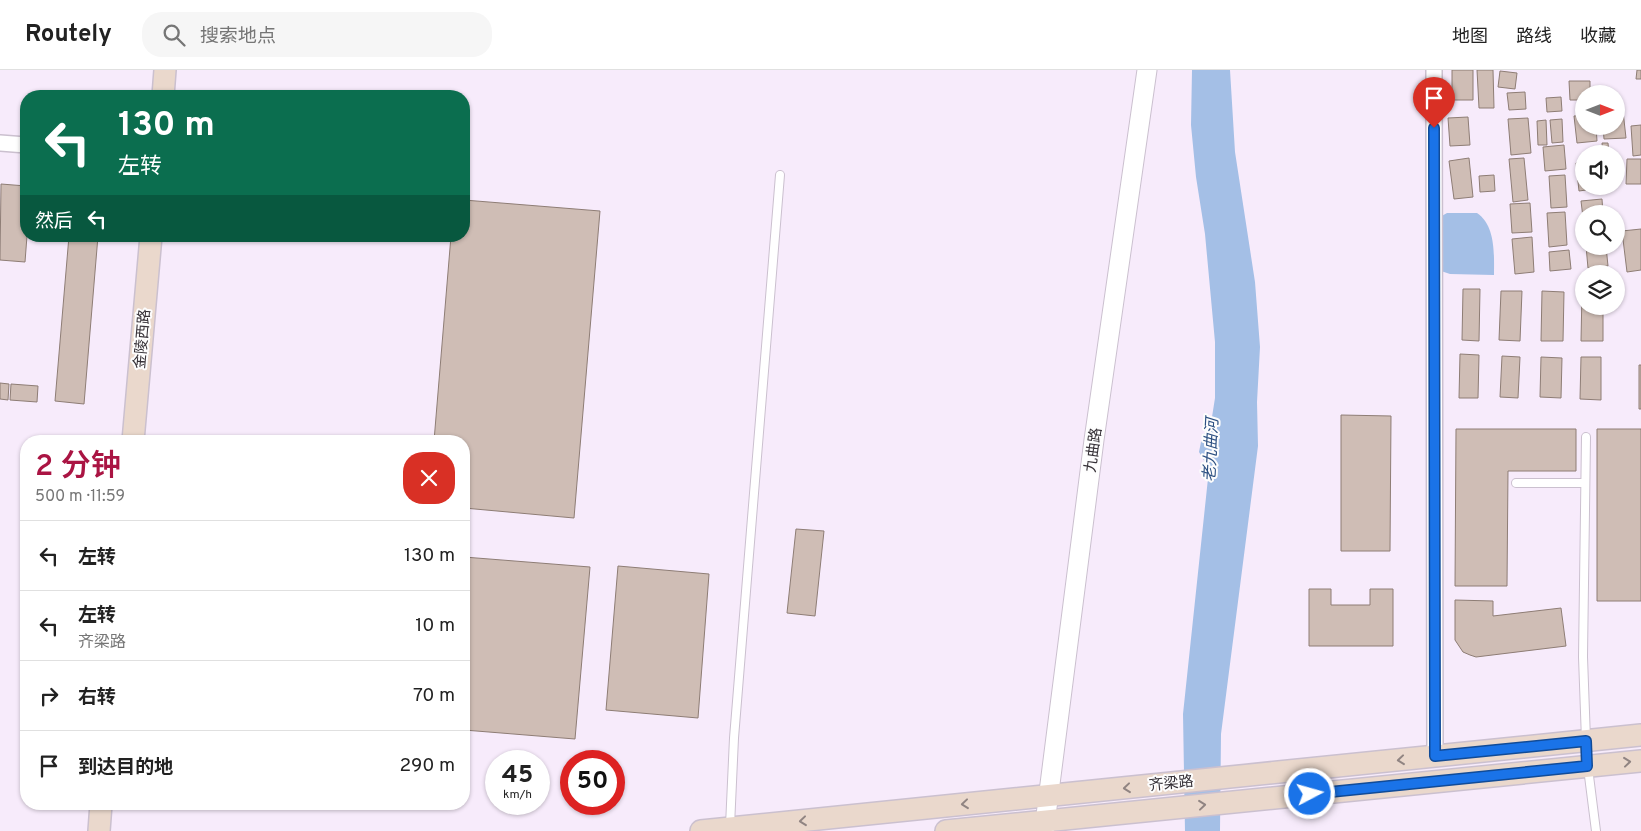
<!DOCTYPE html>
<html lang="zh">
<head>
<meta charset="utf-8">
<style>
	:root { --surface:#fff; --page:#f6f6f6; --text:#222; --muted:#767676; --line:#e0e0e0; --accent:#aa1443 }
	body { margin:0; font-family:Overpass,"Noto Sans SC",sans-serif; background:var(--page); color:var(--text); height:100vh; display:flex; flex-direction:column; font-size:19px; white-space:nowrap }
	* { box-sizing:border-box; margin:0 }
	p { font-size:16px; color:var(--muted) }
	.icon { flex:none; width:28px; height:28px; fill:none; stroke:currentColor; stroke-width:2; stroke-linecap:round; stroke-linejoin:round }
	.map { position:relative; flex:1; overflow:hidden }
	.side { position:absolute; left:20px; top:365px; width:450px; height:375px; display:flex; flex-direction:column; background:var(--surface); border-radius:20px; box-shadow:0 1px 4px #0004 }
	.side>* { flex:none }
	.hud { position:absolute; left:20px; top:20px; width:450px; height:152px; border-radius:20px; box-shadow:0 1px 4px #0004; background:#0b6e4f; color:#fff; overflow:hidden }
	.needle { width:32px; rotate:90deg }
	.buttons { position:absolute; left:1575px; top:15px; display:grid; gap:10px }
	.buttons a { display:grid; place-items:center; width:50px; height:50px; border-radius:50%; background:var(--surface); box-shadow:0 1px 4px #0004; font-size:25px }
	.speed { position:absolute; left:485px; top:680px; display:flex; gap:10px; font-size:25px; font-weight:700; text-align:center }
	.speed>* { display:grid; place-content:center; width:65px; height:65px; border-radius:50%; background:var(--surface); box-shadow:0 1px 4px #0004; line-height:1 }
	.speed small { font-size:12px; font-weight:400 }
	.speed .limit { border:8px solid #d22; background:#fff; color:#111 }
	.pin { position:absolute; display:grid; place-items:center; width:42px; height:42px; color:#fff; margin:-51px -21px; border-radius:50% 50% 50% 0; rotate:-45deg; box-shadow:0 0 5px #0007 }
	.pin .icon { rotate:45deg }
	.me { position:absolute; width:55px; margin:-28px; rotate:84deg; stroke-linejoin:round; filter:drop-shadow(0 0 4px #0008) }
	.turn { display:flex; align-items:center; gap:18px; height:105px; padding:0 15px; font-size:22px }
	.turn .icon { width:65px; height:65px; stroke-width:2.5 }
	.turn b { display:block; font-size:35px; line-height:42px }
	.then { display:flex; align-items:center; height:48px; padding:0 15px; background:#0003; gap:10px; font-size:19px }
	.round { display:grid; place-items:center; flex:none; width:52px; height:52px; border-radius:20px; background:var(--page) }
	.head { display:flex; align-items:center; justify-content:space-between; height:85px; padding:0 15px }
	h1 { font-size:30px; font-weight:600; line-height:38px; color:var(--accent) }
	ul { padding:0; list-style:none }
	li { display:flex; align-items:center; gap:15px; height:70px; padding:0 15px; border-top:1px solid var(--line) }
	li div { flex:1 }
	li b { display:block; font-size:19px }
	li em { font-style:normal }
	header { display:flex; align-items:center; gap:30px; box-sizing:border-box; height:70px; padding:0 25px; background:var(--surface); border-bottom:1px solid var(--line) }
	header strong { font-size:24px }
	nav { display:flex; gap:28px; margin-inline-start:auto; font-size:18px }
	.search { width:350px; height:45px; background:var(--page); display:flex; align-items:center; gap:12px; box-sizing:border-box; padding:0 18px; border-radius:20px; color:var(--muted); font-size:19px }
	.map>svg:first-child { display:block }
	.water { fill:#a4bfe6 }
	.building { fill:#cfbdb5; stroke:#8e7d75 }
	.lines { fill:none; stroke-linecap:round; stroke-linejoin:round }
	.service-casing { stroke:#cbc0cf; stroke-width:10 }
	.minor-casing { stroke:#cbc0cf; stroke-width:18 }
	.tertiary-casing { stroke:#cbc0cf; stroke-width:21 }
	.secondary-casing { stroke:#cbc0cf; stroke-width:24 }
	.service { stroke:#fff; stroke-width:8 }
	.minor { stroke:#fff; stroke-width:15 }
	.tertiary { stroke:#fff; stroke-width:19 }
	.secondary { stroke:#ead8cc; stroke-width:21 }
	.oneway { stroke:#908482 }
	.route-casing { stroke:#114b97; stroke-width:12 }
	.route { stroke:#1a73e8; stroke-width:9 }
	.labels { text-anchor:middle; stroke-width:4; stroke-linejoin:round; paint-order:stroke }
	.street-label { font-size:15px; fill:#363137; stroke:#fdfdfd }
	.water-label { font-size:16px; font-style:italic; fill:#2c5082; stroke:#fdfdfd }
</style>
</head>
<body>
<header>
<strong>Routely</strong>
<div class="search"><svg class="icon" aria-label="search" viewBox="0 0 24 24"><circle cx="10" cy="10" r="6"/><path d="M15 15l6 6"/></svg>搜索地点</div>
<nav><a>地图</a><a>路线</a><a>收藏</a></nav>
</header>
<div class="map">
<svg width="1641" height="761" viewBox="0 0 1641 761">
	<rect width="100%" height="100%" fill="#f7ebfb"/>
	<path class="water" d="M 1192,0 L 1230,0 L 1235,82 L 1255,212 L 1260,277 L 1257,332 L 1258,376 L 1221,664 L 1220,761 L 1185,761 L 1183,644 L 1209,399 L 1199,382 L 1201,372 L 1212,347 L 1215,328 L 1215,272 L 1205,164 L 1196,107 L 1191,55 Z
		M 1447,143 L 1477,143 C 1496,156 1494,185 1494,205 L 1450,204 L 1441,201 L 1440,147 Z"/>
	<path class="building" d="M 1452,0 L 1473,0 L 1473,30 L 1452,30 Z
		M 1477,0 L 1493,0 L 1494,38 L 1479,38 Z
		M 1637,0 L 1641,0 L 1641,9 L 1636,9 Z
		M 1500,1 L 1517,3 L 1515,19 L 1498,17 Z
		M 1569,11 L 1590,11 L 1590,24 L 1584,24 L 1584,30 L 1570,30 Z
		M 1525,22 L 1526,39 L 1509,40 L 1507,23 Z
		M 1561,27 L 1562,41 L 1547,42 L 1546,28 Z
		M 1623,41 L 1626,68 L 1604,69 L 1603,56 L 1616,56 L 1616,42 Z
		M 1584,45 L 1584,56 L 1596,56 L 1597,71 L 1577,73 L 1574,46 Z
		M 1468,47 L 1470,75 L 1450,76 L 1448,48 Z
		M 1528,48 L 1531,83 L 1511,85 L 1508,49 Z
		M 1562,49 L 1563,72 L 1552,73 L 1550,50 Z
		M 1546,50 L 1547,75 L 1538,75 L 1537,51 Z
		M 1641,55 L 1641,85 L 1633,86 L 1631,56 Z
		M 1602,73 L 1608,73 L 1609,84 L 1603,84 Z
		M 1564,75 L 1566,99 L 1545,101 L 1543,77 Z
		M 1469,88 L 1473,127 L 1454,129 L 1449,91 Z
		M 1524,88 L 1528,130 L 1513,132 L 1509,89 Z
		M 1627,89 L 1641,89 L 1641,114 L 1626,114 Z
		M 1584,92 L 1584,116 L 1601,116 L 1601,118 L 1579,121 L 1576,93 Z
		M 1494,105 L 1495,121 L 1480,122 L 1479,106 Z
		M 1565,105 L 1567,137 L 1551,138 L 1549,106 Z
		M 1,114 L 26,116 L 27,166 L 25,192 L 0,190 Z
		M 1602,129 L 1603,144 L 1584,144 L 1584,156 L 1581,131 Z
		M 464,130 L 600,141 L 574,448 L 464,438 L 464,371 L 434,371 L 451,166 L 464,166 Z
		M 1530,133 L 1532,162 L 1512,163 L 1510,134 Z
		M 1565,142 L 1567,175 L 1549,177 L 1547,143 Z
		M 1641,159 L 1641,200 L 1627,202 L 1622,161 Z
		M 69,166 L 98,166 L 84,334 L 55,331 Z
		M 1532,167 L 1534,202 L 1515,204 L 1512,169 Z
		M 1586,176 L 1606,176 L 1608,196 L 1588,198 Z
		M 1569,180 L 1571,199 L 1550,201 L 1549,182 Z
		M 1463,219 L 1480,219 L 1479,271 L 1462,270 Z
		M 1501,221 L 1522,221 L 1520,271 L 1499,270 Z
		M 1542,221 L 1564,222 L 1563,271 L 1541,271 Z
		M 1582,222 L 1584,222 L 1584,236 L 1603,236 L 1603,271 L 1581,271 Z
		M 1460,284 L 1479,285 L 1478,328 L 1459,328 Z
		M 1502,286 L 1520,287 L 1518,328 L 1500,327 Z
		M 1541,287 L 1562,288 L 1561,328 L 1540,327 Z
		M 1581,287 L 1601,287 L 1601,330 L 1580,329 Z
		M 1639,295 L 1641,295 L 1641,339 L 1639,339 Z
		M 0,313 L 9,314 L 8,330 L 0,329 Z
		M 11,314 L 38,316 L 37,332 L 10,330 Z
		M 1341,345 L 1391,346 L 1390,481 L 1341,481 Z
		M 1456,359 L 1576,359 L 1576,401 L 1508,401 L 1507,516 L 1455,516 Z
		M 1597,359 L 1641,359 L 1641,531 L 1597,531 Z
		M 796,459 L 824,461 L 815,546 L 787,543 Z
		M 464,487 L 590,497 L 575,669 L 464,660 Z
		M 618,496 L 709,504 L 698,648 L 606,640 Z
		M 1309,519 L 1331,519 L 1331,535 L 1370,535 L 1370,519 L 1393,519 L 1393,576 L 1309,576 Z
		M 1455,530 L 1493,531 L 1493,546 L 1561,538 L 1566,576 L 1476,587 L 1470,585 L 1463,582 L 1455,570 Z"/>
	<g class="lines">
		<g class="service-casing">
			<path id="service" d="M 1516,413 L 1585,413
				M 1586,670 L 1583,587 L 1586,367
				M 1588,698 L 1596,761
				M 730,756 L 734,668 L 780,105"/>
		</g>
		<g class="minor-casing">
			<path id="minor" d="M 1434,0 L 1435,686
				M 0,73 L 26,75"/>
		</g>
		<g class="tertiary-casing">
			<path id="tertiary" d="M 1044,761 L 1094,370 L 1147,0"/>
		</g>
		<g class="secondary-casing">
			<path id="secondary" d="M 163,26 L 165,0
				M 133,371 L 151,166
				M 99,761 L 101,734
				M 701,761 L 1641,665
				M 946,761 L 1641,691"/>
		</g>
		<use href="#service" class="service"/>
		<use href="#minor" class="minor"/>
		<use href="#tertiary" class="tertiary"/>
		<use href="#secondary" class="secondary"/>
	</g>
	<defs><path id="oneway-chevron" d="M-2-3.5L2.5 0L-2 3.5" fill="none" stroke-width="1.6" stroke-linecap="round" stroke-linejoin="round" transform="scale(1.25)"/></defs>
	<g class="oneway">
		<use href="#oneway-chevron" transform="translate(1401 690) rotate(174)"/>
		<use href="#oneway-chevron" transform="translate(1627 692) rotate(-6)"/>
		<use href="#oneway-chevron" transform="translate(1127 718) rotate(174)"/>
		<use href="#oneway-chevron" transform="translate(965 734) rotate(174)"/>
		<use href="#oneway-chevron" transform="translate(1202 735) rotate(-6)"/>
		<use href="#oneway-chevron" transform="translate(803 751) rotate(174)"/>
	</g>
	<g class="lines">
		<g class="route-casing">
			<path id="route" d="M 1310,724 L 1587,696 L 1586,671 L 1435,686 L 1434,58"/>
		</g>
		<use href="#route" class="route"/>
	</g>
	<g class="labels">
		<g class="street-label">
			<text transform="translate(142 269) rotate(-85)" y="5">金陵西路</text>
			<text transform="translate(1093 380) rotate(-82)" y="5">九曲路</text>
			<text transform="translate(1171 713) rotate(-6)" y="5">齐梁路</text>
		</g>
		<g class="water-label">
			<text transform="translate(1210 380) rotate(-87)" y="6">老九曲河</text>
		</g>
	</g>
</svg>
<div class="buttons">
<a><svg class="needle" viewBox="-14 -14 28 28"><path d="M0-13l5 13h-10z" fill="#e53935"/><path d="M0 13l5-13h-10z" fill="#767676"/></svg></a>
<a><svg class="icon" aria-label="sound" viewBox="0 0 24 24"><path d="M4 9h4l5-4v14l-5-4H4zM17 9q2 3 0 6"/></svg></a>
<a><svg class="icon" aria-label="search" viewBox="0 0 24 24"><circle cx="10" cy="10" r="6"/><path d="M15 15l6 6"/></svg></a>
<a><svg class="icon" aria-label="layers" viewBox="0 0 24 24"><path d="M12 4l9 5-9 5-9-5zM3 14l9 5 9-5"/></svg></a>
</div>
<div class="speed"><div>45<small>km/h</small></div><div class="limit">50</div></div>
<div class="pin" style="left:1434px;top:58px;background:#d93025"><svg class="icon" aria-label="arrive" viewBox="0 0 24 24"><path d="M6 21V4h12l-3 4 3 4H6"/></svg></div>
<svg class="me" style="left:1310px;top:724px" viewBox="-20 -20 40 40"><circle r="17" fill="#1a73e8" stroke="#fff" stroke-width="3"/><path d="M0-11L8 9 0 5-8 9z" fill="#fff"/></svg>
<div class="hud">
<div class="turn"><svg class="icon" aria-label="left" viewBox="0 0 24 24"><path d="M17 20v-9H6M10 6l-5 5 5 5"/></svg><div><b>130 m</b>左转</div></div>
<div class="then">然后<svg class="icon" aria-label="left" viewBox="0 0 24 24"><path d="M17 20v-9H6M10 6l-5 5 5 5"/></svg></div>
</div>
<section class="side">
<div class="head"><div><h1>2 分钟</h1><p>500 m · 11:59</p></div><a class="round" style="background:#d93025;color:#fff"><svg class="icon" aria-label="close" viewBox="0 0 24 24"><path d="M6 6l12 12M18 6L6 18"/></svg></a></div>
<ul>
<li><svg class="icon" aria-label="left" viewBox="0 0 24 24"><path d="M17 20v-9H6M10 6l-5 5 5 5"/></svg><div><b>左转</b></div><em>130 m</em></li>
<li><svg class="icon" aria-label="left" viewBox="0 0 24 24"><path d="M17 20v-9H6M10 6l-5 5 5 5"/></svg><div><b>左转</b><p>齐梁路</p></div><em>10 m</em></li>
<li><svg class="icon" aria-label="right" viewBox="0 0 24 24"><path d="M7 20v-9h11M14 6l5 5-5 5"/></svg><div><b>右转</b></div><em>70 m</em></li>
<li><svg class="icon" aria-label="arrive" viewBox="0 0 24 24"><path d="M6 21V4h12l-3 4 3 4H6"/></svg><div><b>到达目的地</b></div><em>290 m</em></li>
</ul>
</section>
</div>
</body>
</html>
